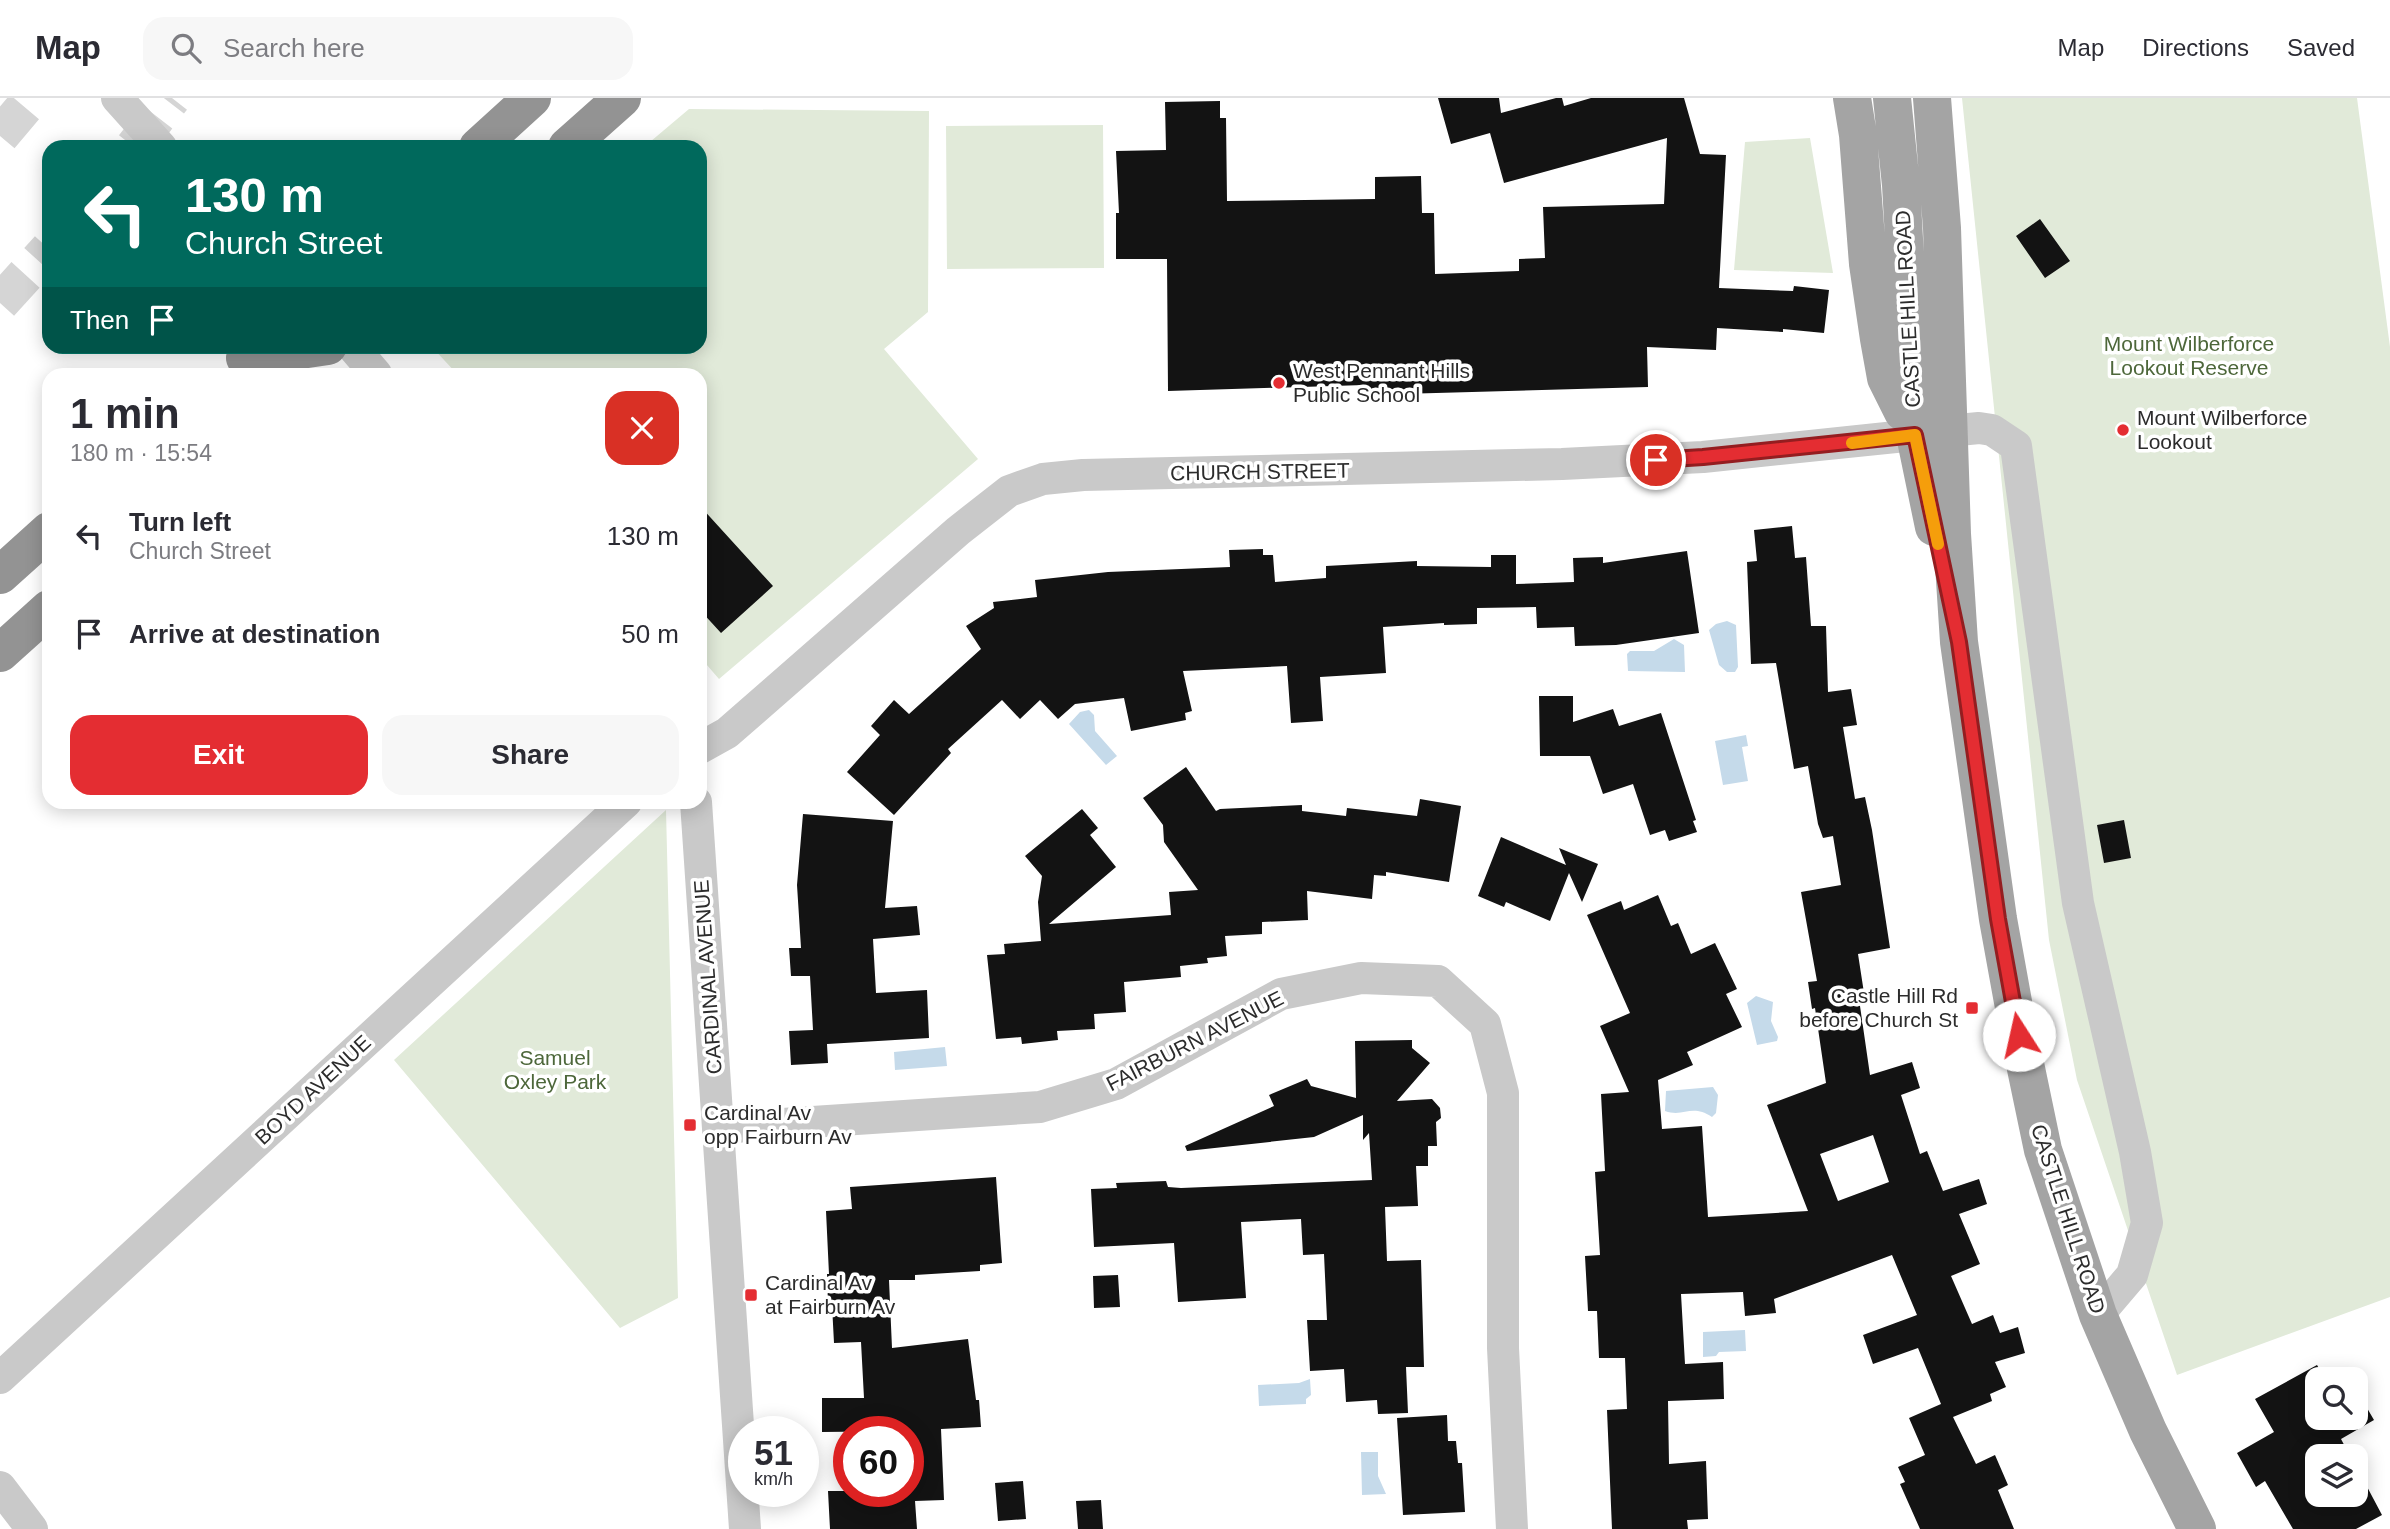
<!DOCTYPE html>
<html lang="en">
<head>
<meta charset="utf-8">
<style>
	:root { --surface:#fff; --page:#f7f7f7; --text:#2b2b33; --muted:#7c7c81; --line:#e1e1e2; --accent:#e42d32 }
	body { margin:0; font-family:Arial,sans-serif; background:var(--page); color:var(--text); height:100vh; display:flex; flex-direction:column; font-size:26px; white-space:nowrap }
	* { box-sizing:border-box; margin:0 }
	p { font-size:23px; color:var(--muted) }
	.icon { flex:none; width:38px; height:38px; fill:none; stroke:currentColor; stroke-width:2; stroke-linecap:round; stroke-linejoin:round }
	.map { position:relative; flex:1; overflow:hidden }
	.side { position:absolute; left:42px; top:270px; width:665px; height:441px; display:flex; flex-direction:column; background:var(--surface); border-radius:21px; box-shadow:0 4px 18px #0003 }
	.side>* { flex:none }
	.hud { position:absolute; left:42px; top:42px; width:665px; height:214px; border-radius:21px; box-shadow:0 4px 18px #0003; background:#00695c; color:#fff; overflow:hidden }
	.tools { position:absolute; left:2305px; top:1269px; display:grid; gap:14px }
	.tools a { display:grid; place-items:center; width:63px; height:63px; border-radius:14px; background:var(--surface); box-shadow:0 4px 18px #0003; font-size:35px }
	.speed { position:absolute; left:728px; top:1318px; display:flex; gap:14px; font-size:35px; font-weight:700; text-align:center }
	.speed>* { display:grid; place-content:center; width:91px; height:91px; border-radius:50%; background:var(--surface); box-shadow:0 4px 18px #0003; line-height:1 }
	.speed small { font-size:18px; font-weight:400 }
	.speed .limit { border:10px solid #d22; background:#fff; color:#111 }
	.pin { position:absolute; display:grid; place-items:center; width:60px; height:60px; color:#fff; margin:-30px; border:4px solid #fff; border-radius:50%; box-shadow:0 2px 7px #0007 }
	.me { position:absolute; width:77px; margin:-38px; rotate:350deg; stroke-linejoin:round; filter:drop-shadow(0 0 5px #0008) }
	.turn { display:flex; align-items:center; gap:24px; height:147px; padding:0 28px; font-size:32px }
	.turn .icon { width:91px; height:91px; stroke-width:2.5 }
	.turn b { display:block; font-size:49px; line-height:60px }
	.then { display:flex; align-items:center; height:66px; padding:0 28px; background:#0003; gap:14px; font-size:26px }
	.round { display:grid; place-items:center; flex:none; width:74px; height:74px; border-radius:21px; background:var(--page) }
	.headline { display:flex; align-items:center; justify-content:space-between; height:119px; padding:0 28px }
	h1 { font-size:42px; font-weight:800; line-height:52px }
	.primary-button { display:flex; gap:14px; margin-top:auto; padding:14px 28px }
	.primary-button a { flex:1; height:80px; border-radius:21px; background:var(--accent); color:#fff; font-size:28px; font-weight:800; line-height:80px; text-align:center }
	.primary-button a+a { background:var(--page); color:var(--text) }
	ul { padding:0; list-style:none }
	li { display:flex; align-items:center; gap:21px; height:98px; padding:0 28px }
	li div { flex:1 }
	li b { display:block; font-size:26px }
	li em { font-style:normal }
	header { display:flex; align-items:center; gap:42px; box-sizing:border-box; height:98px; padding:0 35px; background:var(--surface); border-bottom:2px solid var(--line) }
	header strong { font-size:33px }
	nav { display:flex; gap:38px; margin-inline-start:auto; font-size:24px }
	.search { width:490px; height:63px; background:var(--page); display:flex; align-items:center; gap:18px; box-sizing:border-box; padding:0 24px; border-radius:21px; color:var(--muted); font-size:26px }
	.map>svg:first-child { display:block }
	.green { fill:#e1ead9 }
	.water { fill:#c5daea }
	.building { fill:#131313; fill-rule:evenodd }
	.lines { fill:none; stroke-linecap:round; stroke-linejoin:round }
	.highway-tunnel { stroke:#d5d5d5; stroke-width:38; stroke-dasharray:38 19; stroke-linecap:butt }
	.minor { stroke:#c9c9c9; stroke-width:32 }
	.major { stroke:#a4a4a4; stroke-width:38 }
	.highway { stroke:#939393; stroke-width:38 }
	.route-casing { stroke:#941d20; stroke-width:18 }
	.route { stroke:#e42d32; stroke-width:12 }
	.slow { stroke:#f59e0b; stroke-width:12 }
	.poi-dot { fill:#e42d32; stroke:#fff; stroke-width:2.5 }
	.labels { text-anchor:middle; stroke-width:7; stroke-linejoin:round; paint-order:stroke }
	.street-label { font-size:21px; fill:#2c2c2c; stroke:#fff }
	.park-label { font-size:21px; fill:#4d673a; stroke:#fff }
	.poi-label { font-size:21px; fill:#2c2c2c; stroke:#fff; text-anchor:start }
</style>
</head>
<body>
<header>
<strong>Map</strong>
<div class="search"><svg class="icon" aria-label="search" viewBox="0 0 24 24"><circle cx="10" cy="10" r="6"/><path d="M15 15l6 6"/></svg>Search here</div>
<nav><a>Map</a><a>Directions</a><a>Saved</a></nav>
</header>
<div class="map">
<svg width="2390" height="1431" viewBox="0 0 2390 1431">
	<rect width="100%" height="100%" fill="#fff"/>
	<path class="green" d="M 1962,0 L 2357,0 L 2390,249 L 2390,1199 L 2177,1277 L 2077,982 L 2049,842 Z
		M 689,11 L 929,13 L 928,214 L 884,251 L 978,361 L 719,581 L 700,559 L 700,276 L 457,276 L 432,249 L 700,248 L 700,49 L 644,49 Z
		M 1103,27 L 1104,170 L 947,171 L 946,28 Z
		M 1810,40 L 1833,175 L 1734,172 L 1745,44 Z
		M 666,712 L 678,1200 L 620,1230 L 394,962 Z"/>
	<path class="water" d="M 1727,523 L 1736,527 L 1738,569 L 1735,574 L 1727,574 L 1719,567 L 1709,532 L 1716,526 Z
		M 1674,541 L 1684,547 L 1685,574 L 1628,573 L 1627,556 L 1630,553 L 1654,553 Z
		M 1089,612 L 1094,617 L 1095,633 L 1117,658 L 1106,667 L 1069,626 L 1080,614 Z
		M 1746,637 L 1748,648 L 1742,649 L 1748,683 L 1723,687 L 1715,643 Z
		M 1756,898 L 1773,904 L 1771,923 L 1778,939 L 1777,943 L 1757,947 L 1747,905 Z
		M 945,949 L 947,968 L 895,972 L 894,954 Z
		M 1713,989 L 1718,997 L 1716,1015 L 1712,1019 C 1691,1005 1684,1020 1665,1013 L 1666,993 Z
		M 1745,1232 L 1746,1253 L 1719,1254 L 1716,1258 L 1703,1259 L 1703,1234 Z
		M 1310,1281 L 1311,1297 L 1306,1301 L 1306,1306 L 1259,1308 L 1258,1287 L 1299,1285 Z
		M 1361,1354 L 1378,1354 L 1378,1378 L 1386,1396 L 1362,1397 Z"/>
	<path class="building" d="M 1438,0 L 1499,0 L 1501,15 L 1556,0 L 1562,0 L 1564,8 L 1591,0 L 1684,0 L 1700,56 L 1726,57 L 1719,190 L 1793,193 L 1794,188 L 1829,192 L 1824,235 L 1783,231 L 1783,234 L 1717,230 L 1716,252 L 1647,249 L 1648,289 L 1364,297 L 1364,287 L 1168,293 L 1167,161 L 1116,161 L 1116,115 L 1119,115 L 1116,53 L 1166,52 L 1165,4 L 1220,3 L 1220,20 L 1226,20 L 1227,103 L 1375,101 L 1375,79 L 1421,78 L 1422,115 L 1434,115 L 1435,176 L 1519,173 L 1519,161 L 1545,160 L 1543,109 L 1664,106 L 1667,40 L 1504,85 L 1490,35 L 1451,46 Z
		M 2040,121 L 2070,163 L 2045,180 L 2016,138 Z
		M 700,408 L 773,488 L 721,535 L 700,512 Z
		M 1792,428 L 1795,460 L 1806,459 L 1811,528 L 1826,528 L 1828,594 L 1851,591 L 1857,627 L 1843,629 L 1855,701 L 1865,699 L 1872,732 L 1890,850 L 1858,856 L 1866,908 L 1860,908 L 1870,977 L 1912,964 L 1920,990 L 1901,997 L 1920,1056 L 1927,1053 L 1943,1093 L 1979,1081 L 1987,1106 L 1959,1116 L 1980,1166 L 1951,1178 L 1972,1226 L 1993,1217 L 2000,1235 L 2018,1229 L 2025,1255 L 1995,1264 L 2006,1289 L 1990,1296 L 1992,1303 L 1953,1319 L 1976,1366 L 1995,1357 L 2008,1387 L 1998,1392 L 2014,1431 L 1920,1431 L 1900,1386 L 1905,1384 L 1898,1369 L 1925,1357 L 1909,1320 L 1941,1306 L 1918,1250 L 1873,1266 L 1863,1237 L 1917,1217 L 1892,1157 L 1774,1201 L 1776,1215 L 1745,1218 L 1743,1194 L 1681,1196 L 1685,1266 L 1723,1264 L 1724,1301 L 1668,1303 L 1669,1366 L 1706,1363 L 1708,1421 L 1687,1422 L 1688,1431 L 1612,1431 L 1607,1312 L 1627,1311 L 1625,1260 L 1599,1260 L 1597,1213 L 1588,1213 L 1585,1158 L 1600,1157 L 1595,1074 L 1605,1073 L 1601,996 L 1629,994 L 1600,928 L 1630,915 L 1587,817 L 1621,803 L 1624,812 L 1658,797 L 1671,828 L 1678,825 L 1691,856 L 1715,845 L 1737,891 L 1726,896 L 1742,929 L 1687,954 L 1693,967 L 1658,982 L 1662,1031 L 1702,1028 L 1708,1119 L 1808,1113 L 1767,1007 L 1826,985 L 1815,910 L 1812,911 L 1808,884 L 1817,883 L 1801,794 L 1841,787 L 1833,738 L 1823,740 L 1818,726 L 1808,668 L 1794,671 L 1776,565 L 1751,566 L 1747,464 L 1757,463 L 1754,432 ZM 1873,1037 L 1889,1084 L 1838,1103 L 1820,1056 Z
		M 1263,451 L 1263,457 L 1273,457 L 1275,484 L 1326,480 L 1326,468 L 1417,463 L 1417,468 L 1491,469 L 1491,457 L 1516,457 L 1516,486 L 1574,484 L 1573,460 L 1603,459 L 1603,465 L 1687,453 L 1699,535 L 1616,547 L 1575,548 L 1574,529 L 1537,530 L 1536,509 L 1477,510 L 1477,526 L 1444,527 L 1444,525 L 1383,529 L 1386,575 L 1320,579 L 1323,623 L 1291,625 L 1287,568 L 1183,573 L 1192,613 L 1185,615 L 1186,622 L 1131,633 L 1124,600 L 1075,606 L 1058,621 L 1040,602 L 1020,621 L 1002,602 L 948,651 L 951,655 L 894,717 L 847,674 L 880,637 L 871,628 L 894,602 L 909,616 L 981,551 L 966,528 L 994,510 L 993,504 L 1037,499 L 1035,482 L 1108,474 L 1230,469 L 1229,452 Z
		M 1539,598 L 1573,598 L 1573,624 L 1613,611 L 1619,628 L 1661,615 L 1696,722 L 1693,723 L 1697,734 L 1669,743 L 1665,732 L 1650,737 L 1633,686 L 1603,696 L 1590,658 L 1540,658 Z
		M 1186,669 L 1216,713 L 1220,711 L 1302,707 L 1302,713 L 1346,718 L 1347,710 L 1417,718 L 1420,701 L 1461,708 L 1449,784 L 1386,774 L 1386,778 L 1374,777 L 1372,801 L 1307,793 L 1308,822 L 1262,824 L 1262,836 L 1225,838 L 1227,858 L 1207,860 L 1208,865 L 1180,868 L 1181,879 L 1124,884 L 1126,914 L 1094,916 L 1095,931 L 1057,933 L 1058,942 L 1022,946 L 1021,939 L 996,941 L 987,857 L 1005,856 L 1004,846 L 1041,843 L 1038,804 L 1042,778 L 1025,758 L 1082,711 L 1098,730 L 1090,737 L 1116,769 L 1049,826 L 1171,817 L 1169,794 L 1198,792 L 1164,744 L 1163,727 L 1143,700 Z
		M 803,716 L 893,723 L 885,810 L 917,808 L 920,837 L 873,841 L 876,895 L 927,892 L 929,940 L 827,946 L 828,965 L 791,967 L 789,933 L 813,932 L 810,878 L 791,878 L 789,850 L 801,850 L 797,787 Z
		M 2124,722 L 2131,760 L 2104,765 L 2097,727 Z
		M 1501,739 L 1566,767 L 1559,750 L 1598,766 L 1582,804 L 1569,775 L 1550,823 L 1506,804 L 1504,809 L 1478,798 Z
		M 1412,942 L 1412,950 L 1430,965 L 1397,1003 L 1432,1001 L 1440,1010 L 1441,1020 L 1436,1024 L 1437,1048 L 1428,1048 L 1428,1068 L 1416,1068 L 1418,1108 L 1385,1109 L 1387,1163 L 1421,1162 L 1424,1269 L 1406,1269 L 1408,1315 L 1378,1316 L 1377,1302 L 1346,1304 L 1344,1271 L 1310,1273 L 1307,1222 L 1327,1222 L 1324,1156 L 1303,1157 L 1301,1121 L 1241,1124 L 1246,1200 L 1178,1204 L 1174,1145 L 1094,1149 L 1091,1091 L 1117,1090 L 1116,1085 L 1166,1083 L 1168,1089 L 1181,1090 L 1372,1082 L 1369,1035 L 1363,1042 L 1363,1017 L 1314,1039 L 1187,1053 L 1185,1048 L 1274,1008 L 1269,997 L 1307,981 L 1311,988 L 1356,1000 L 1355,943 Z
		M 996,1079 L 1002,1165 L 980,1167 L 980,1173 L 915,1177 L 915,1182 L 889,1182 L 892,1250 L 968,1241 L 976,1302 L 979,1302 L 981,1329 L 941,1331 L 944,1402 L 915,1403 L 917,1431 L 830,1431 L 828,1393 L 908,1393 L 908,1349 L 912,1333 L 822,1334 L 822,1300 L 864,1300 L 861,1244 L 834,1245 L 832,1207 L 828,1207 L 827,1176 L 829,1176 L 826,1113 L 852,1111 L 850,1089 Z
		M 1118,1177 L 1120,1209 L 1094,1210 L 1093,1178 Z
		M 2317,1267 L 2325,1281 L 2317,1281 L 2317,1320 L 2356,1320 L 2356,1301 L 2360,1298 L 2374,1322 L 2341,1341 L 2350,1358 L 2317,1358 L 2317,1396 L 2356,1396 L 2356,1368 L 2382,1417 L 2356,1431 L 2293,1431 L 2265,1383 L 2256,1389 L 2237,1355 L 2274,1334 L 2255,1301 Z
		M 1447,1317 L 1448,1343 L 1456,1343 L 1458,1365 L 1462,1365 L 1465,1414 L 1403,1417 L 1397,1320 Z
		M 1023,1383 L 1026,1421 L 998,1423 L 995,1385 Z
		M 1101,1402 L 1103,1431 L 1078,1431 L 1076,1403 Z"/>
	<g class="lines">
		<path class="highway-tunnel" d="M 0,38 L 32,0
			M 134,49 L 172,0
			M 0,205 L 49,151"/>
		<path class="minor" d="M 117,0 L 161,49
			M 352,248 L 376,276
			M 1948,333 L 1979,330 L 1992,332 L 2016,348 L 2078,805 L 2135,1054 L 2147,1125 L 2132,1177 L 2098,1217
			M 700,650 L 727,635 L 958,433 L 1009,393 L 1043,381 L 1083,377 L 1562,366 L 1703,359 L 1915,337
			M 696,704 L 745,1431
			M 719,1030 L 1040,1009 L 1116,986 L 1281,896 L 1361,880 L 1438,883 L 1485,926 L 1503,995 L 1503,1250 L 1512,1431
			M 0,1280 L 626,704
			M 0,1389 L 32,1431"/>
		<path class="major" d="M 1852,0 L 1858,37 L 1868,166 L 1879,241 L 1886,280 L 1903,314
			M 1892,0 L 1901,87 L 1915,337 L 1934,429
			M 1932,0 L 1942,130 L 1952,436 L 1959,544 L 1998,821 L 2019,937 L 2043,1052 L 2098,1217 L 2148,1333 L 2197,1431"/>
		<path class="highway" d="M 478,49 L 532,0
			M 567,49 L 622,0
			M 245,260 L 328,248
			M 0,477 L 49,433
			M 0,555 L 49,511"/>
	</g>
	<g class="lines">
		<g class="route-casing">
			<path id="route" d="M 1656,362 L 1703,359 L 1915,337 L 1959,544 L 1998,821 L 2019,937"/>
		</g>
		<use href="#route" class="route"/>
		<path class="slow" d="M 1852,345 L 1915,337 L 1938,446"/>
	</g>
	<g class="poi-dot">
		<circle cx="1279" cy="285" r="7"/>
		<circle cx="2123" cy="332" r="7"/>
		<rect x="1965" y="903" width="14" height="14" rx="3.5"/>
		<rect x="683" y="1020" width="14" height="14" rx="3.5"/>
		<rect x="744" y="1190" width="14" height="14" rx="3.5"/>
	</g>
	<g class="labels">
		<g class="street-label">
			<text transform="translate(1908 211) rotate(-93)" y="7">CASTLE HILL ROAD</text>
			<text transform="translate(1260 374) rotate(-1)" y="7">CHURCH STREET</text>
			<text transform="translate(708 879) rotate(-94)" y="7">CARDINAL AVENUE</text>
			<text transform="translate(1195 943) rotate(-27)" y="7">FAIRBURN AVENUE</text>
			<text transform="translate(313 992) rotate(-43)" y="7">BOYD AVENUE</text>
			<text transform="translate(2068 1121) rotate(72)" y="7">CASTLE HILL ROAD</text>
		</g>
		<g class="park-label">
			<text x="2189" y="253">Mount Wilberforce<tspan x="2189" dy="24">Lookout Reserve</tspan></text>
			<text x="555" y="967">Samuel<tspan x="555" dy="24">Oxley Park</tspan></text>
		</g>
		<g class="poi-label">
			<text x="1293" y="280">West Pennant Hills<tspan x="1293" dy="24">Public School</tspan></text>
			<text x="2137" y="327">Mount Wilberforce<tspan x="2137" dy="24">Lookout</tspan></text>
			<text x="1958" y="905" text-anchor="end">Castle Hill Rd<tspan x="1958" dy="24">before Church St</tspan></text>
			<text x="704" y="1022">Cardinal Av<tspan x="704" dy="24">opp Fairburn Av</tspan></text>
			<text x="765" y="1192">Cardinal Av<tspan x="765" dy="24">at Fairburn Av</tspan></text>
		</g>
	</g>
</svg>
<div class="tools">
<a><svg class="icon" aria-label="search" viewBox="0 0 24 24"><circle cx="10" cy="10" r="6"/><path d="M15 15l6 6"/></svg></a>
<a><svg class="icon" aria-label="layers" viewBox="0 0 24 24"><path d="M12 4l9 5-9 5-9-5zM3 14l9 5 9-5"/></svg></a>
</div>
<div class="speed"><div>51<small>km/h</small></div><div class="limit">60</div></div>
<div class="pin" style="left:1656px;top:362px;background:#d93025"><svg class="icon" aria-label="arrive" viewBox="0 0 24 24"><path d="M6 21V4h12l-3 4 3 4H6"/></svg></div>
<svg class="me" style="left:2019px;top:937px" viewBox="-20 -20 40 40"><circle r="19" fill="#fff"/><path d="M0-13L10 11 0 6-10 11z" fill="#e42d32"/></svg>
<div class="hud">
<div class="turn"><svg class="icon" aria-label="left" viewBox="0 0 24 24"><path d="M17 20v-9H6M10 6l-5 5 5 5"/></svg><div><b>130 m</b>Church Street</div></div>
<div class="then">Then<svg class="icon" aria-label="arrive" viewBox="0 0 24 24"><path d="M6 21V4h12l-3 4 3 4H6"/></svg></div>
</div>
<section class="side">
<div class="headline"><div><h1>1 min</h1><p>180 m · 15:54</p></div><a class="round" style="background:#d93025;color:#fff"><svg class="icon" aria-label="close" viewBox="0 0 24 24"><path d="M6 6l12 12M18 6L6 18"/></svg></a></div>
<ul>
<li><svg class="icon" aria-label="left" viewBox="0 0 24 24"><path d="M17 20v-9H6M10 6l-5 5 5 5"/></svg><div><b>Turn left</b><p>Church Street</p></div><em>130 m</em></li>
<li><svg class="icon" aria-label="arrive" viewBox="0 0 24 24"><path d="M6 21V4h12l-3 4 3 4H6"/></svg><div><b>Arrive at destination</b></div><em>50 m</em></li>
</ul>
<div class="primary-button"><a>Exit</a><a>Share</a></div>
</section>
</div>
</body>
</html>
